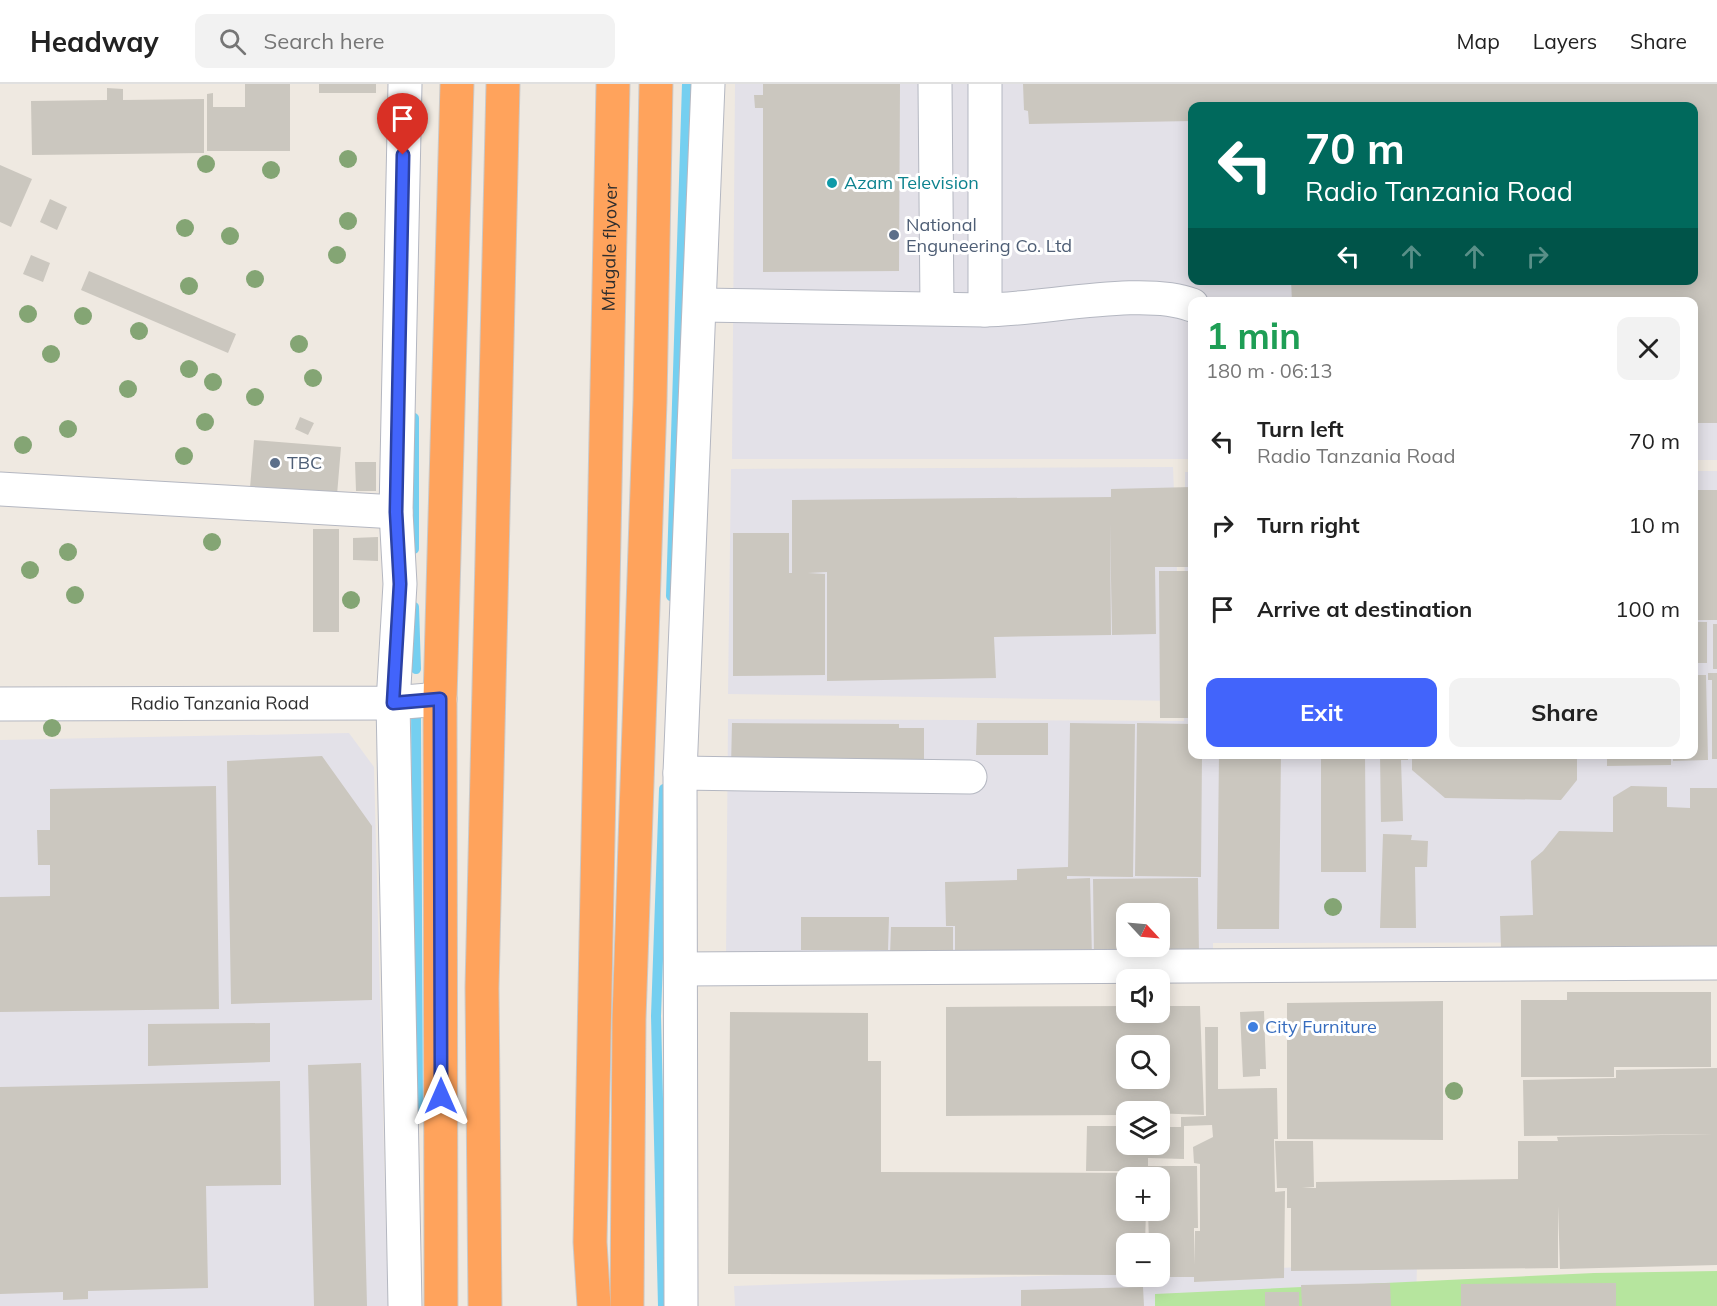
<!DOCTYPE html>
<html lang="en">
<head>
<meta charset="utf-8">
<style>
	:root { --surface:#fff; --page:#f2f2f2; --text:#222; --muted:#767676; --line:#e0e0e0; --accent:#4264fb }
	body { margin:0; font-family:Mulish,sans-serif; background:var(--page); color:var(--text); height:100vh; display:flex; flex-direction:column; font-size:22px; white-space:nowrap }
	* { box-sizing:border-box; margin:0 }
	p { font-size:20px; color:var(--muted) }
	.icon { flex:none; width:33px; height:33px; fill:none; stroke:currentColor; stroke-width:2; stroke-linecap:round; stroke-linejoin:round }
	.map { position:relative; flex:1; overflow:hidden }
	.panel { position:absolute; left:1188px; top:213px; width:510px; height:462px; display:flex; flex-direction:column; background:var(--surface); border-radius:12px; box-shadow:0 3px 15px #0003 }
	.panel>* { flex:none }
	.top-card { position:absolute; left:1188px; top:18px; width:510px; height:183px; border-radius:12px; box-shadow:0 3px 15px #0003; background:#00695c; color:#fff; overflow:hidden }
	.needle { width:39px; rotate:116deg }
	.tools { position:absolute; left:1116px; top:819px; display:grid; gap:12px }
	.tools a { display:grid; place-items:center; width:54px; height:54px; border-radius:12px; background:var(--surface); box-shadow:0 3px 15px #0003; font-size:30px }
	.pin { position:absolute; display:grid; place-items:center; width:51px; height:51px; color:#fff; margin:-62px -26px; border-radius:50% 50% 50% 0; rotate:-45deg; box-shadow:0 0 6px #0007 }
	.pin .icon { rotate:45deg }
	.me { position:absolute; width:66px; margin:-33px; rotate:0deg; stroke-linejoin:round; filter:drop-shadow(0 0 4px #0008) }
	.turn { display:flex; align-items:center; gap:21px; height:126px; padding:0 18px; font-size:27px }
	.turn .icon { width:78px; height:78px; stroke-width:2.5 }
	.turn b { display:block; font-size:42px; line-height:51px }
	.lanes { display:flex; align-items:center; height:57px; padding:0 18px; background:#0003; justify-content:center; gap:30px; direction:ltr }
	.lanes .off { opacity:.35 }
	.round { display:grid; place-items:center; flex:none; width:63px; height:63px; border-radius:12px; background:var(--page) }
	.headline { display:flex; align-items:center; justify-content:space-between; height:102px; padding:0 18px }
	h1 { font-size:36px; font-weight:700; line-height:45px; color:#1e9e55 }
	.cta { display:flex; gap:12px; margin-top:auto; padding:12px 18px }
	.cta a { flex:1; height:69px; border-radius:12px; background:var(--accent); color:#fff; font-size:24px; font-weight:700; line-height:69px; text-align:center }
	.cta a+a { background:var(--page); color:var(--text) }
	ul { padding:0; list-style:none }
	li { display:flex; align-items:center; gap:18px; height:84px; padding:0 18px }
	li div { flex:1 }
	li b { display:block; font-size:22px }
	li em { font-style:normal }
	header { display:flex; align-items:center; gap:36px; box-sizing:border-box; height:84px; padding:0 30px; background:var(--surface); border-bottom:2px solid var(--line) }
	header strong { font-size:28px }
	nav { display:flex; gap:33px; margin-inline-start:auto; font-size:21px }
	.search { width:420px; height:54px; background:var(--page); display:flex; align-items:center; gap:15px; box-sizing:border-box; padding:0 21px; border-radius:12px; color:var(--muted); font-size:22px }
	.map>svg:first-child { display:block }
	.industrial { fill:#e3e1e8; fill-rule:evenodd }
	.green { fill:#b6e59e }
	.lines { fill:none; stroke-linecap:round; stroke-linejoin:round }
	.stream { stroke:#75cff0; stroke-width:10 }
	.building { fill:#cbc7bf; fill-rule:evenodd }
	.minor-casing { stroke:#b4b7c1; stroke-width:35 }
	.highway-casing { stroke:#c9c9c9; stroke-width:35 }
	.minor { stroke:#fff; stroke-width:33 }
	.highway { stroke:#ffa35c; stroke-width:33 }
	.tree { fill:#84a574 }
	.route-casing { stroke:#2b41a3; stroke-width:15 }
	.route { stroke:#4264fb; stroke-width:10 }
	.culture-dot { fill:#0f9aa8; stroke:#fff; stroke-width:2 }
	.service-dot { fill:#5c6f8a; stroke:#fff; stroke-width:2 }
	.shop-dot { fill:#3f7fe0; stroke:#fff; stroke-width:2 }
	.labels { text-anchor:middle; stroke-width:6; stroke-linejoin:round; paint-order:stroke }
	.culture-label { font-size:18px; fill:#0d838f; stroke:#fff; text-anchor:start }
	.service-label { font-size:18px; fill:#4e5e75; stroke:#fff; text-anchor:start }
	.street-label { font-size:18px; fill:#2e2e2e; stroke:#fff }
	.shop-label { font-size:18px; fill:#366cbe; stroke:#fff; text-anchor:start }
</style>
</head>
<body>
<header>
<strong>Headway</strong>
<div class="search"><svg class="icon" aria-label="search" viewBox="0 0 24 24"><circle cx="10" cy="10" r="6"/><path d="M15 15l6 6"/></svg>Search here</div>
<nav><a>Map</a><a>Layers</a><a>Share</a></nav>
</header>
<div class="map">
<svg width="1717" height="1222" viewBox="0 0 1717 1222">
	<rect width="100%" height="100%" fill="#efe9e1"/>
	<path class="industrial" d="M 735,0 L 1717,0 L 1717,376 L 1694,376 L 1694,218 L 1192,218 L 1192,375 L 732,375 ZM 1192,22 L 1694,22 L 1694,196 L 1192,196 Z
		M 1173,383 L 1182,617 L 728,610 L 731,385 Z
		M 1694,387 L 1717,387 L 1717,858 L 1213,859 L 1213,880 L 726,874 L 728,635 L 1184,637 L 1185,388 L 1192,388 L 1192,670 L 1694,670 ZM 1126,830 L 1160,830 L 1160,862 L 1126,862 Z
		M 349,649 L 374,683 L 388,1222 L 0,1222 L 0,656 Z
		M 1417,1179 L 1416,1222 L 735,1222 L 734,1202 L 1126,1189 L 1126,1192 L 1160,1192 L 1160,1188 Z"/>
	<path class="green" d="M 1717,1187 L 1717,1222 L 1155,1222 L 1155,1210 L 1594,1189 Z"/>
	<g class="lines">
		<path class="stream" d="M 414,465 L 414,334
			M 671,512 L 687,0
			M 414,523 L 416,585
			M 416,619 L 418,1033
			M 663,1222 L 656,932 L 664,705"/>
	</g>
	<path class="building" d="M 245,0 L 290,0 L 290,67 L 207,67 L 207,10 L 213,9 L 213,23 L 245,23 Z
		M 319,0 L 376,0 L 376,9 L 319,9 Z
		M 763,0 L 900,0 L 899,187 L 763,188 L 763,24 L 755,24 L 754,11 L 763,11 Z
		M 1023,0 L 1717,0 L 1717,339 L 1694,339 L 1694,218 L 1292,218 L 1291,196 L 1694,196 L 1694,22 L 1192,22 L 1192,37 L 1029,40 L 1028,27 L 1024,26 Z
		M 107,4 L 123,5 L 123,16 L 204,15 L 204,69 L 32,71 L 31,17 L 107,16 Z
		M 0,81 L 32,95 L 11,143 L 0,138 Z
		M 50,115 L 67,123 L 57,146 L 40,138 Z
		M 31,171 L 50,179 L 43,198 L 23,190 Z
		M 89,187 L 236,250 L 228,269 L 81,206 Z
		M 300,333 L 314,339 L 308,351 L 295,345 Z
		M 254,356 L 341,363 L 337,411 L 250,404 Z
		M 355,378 L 376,378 L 376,407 L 356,407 Z
		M 1192,403 L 1192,483 L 1155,483 L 1156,550 L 1112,551 L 1110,439 L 1111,551 L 994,553 L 996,594 L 827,597 L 827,488 L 808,489 L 825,490 L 825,591 L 733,592 L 733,449 L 789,449 L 789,489 L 792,489 L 792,416 L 1111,413 L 1111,405 Z
		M 1694,406 L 1717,406 L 1717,536 L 1694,536 Z
		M 313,445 L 339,445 L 339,548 L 313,548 Z
		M 378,453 L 378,477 L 353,476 L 353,454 Z
		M 1159,487 L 1192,487 L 1192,634 L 1160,634 Z
		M 1694,538 L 1707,538 L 1707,579 L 1694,579 Z
		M 1713,540 L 1717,540 L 1717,585 L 1713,585 Z
		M 1708,589 L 1717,589 L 1717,675 L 1712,675 L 1712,596 L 1708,596 Z
		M 1694,591 L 1706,591 L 1708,676 L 1673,677 L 1673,670 L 1694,670 Z
		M 732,639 L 899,640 L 899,644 L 924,644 L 924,676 L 731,683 Z
		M 977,639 L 1048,639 L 1048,671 L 976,671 Z
		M 1070,639 L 1135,640 L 1133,793 L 1067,792 L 1067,795 L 1090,794 L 1092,873 L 955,876 L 955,842 L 946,842 L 945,798 L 1017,796 L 1017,785 L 1068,783 Z
		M 1137,639 L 1192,640 L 1192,670 L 1202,670 L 1201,793 L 1135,792 Z
		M 1219,670 L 1281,670 L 1279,845 L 1217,845 Z
		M 1321,670 L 1365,670 L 1366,788 L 1321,788 Z
		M 1380,670 L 1408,670 L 1408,676 L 1401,676 L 1403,737 L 1381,738 Z
		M 1412,670 L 1577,670 L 1577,696 L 1561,716 L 1445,714 L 1412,686 Z
		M 1607,670 L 1671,670 L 1671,681 L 1607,682 Z
		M 322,672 L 372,742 L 372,916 L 231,920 L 227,677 Z
		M 216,702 L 219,925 L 0,928 L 0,813 L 50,812 L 50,781 L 38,781 L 37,746 L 50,746 L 50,705 Z
		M 1631,702 L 1667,703 L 1667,723 L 1690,724 L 1690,704 L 1717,704 L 1717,864 L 1501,865 L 1500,832 L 1533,831 L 1531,777 L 1543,767 L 1559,747 L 1613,748 L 1613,713 Z
		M 1383,750 L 1412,751 L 1411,756 L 1428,757 L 1427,783 L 1415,783 L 1416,844 L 1380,844 Z
		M 1198,794 L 1199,872 L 1094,873 L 1093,795 ZM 1126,830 L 1160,830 L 1160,862 L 1126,862 Z
		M 801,833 L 889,833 L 888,866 L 801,866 Z
		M 891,843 L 953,843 L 953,873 L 890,872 Z
		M 1567,908 L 1711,908 L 1711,983 L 1614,983 L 1614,993 L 1521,993 L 1521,916 L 1567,916 Z
		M 1443,917 L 1443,1056 L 1287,1055 L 1287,919 Z
		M 1126,922 L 1126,928 L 1160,928 L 1160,922 L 1200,922 L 1204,1031 L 1126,1028 L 1126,1031 L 946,1032 L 946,923 ZM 1126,962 L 1160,962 L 1160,994 L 1126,994 Z
		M 1264,927 L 1266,985 L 1260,985 L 1260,992 L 1243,993 L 1240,928 Z
		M 730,928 L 868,929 L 868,977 L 881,977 L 881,1088 L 1146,1089 L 1146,1094 L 1126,1094 L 1126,1126 L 1146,1126 L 1145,1160 L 1126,1160 L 1126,1191 L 728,1190 Z
		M 270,939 L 270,978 L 148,982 L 148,940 Z
		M 1205,943 L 1218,943 L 1218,1005 L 1277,1004 L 1278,1055 L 1274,1055 L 1275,1108 L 1285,1107 L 1284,1194 L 1194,1198 L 1194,1193 L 1160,1193 L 1160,1160 L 1149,1160 L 1148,1126 L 1160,1126 L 1160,1094 L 1148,1094 L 1148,1087 L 1086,1087 L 1087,1042 L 1126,1042 L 1126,1060 L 1160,1060 L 1160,1043 L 1181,1043 L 1181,1033 L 1206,1032 ZM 1212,1041 L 1213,1053 L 1193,1063 L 1194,1079 L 1200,1080 L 1200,1147 L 1195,1147 L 1194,1181 L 1194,1144 L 1198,1144 L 1197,1082 L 1148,1082 L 1148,1074 L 1184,1075 L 1184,1042 Z
		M 361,979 L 367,1222 L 314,1222 L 308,981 Z
		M 1717,984 L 1717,1181 L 1560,1185 L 1558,1122 L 1558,1184 L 1291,1187 L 1291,1124 L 1287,1124 L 1287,1104 L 1277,1104 L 1275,1057 L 1313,1057 L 1314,1103 L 1302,1104 L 1316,1104 L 1316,1098 L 1518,1095 L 1518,1057 L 1558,1057 L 1557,1053 L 1713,1050 L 1524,1052 L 1523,996 L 1616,994 L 1616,986 Z
		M 280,997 L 281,1101 L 206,1102 L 208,1204 L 88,1207 L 88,1215 L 63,1216 L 63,1208 L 0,1210 L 0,1003 Z
		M 1390,1199 L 1391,1222 L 1302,1222 L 1301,1201 Z
		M 1616,1199 L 1616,1222 L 1461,1222 L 1461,1200 Z
		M 1143,1203 L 1144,1222 L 1021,1222 L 1021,1206 Z
		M 1265,1208 L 1299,1208 L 1299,1222 L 1265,1222 Z"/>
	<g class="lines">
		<g class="minor-casing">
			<g id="minor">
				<path d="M 405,0 L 396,428 L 400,500 L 393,619 L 405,1222"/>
				<path d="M 935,0 L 937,224"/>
				<path d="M 985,0 L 985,226"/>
				<path d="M 701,221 C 795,222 890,225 984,226 C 1041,226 1143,202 1192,221"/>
				<path d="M 0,405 L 396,428"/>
				<path id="s1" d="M 0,620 L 393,619 L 440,615"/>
				<path d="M 680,689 L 970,693"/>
				<path d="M 681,885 L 1717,879"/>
				<path d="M 681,1222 L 680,689 L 708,0"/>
			</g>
		</g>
		<g class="highway-casing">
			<g id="highway">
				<path d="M 441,1222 L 440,615 L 457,0"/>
				<path d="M 485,1222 L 482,904 L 503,0"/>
				<path id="s2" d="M 594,1222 L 590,1158 L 613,0"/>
				<path d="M 627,1222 L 629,935 L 650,317 L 656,0"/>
			</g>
		</g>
		<use href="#minor" class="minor"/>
		<use href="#highway" class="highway"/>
	</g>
	<g class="tree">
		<circle cx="348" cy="75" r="9"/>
		<circle cx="206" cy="80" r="9"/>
		<circle cx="271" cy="86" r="9"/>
		<circle cx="348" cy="137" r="9"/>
		<circle cx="185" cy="144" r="9"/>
		<circle cx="230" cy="152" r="9"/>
		<circle cx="337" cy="171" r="9"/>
		<circle cx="255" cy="195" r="9"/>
		<circle cx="189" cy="202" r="9"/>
		<circle cx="28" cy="230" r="9"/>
		<circle cx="83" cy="232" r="9"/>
		<circle cx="139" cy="247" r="9"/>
		<circle cx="299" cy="260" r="9"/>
		<circle cx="51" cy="270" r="9"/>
		<circle cx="189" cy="285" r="9"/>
		<circle cx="313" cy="294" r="9"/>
		<circle cx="213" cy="298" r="9"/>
		<circle cx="128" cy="305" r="9"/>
		<circle cx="255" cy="313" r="9"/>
		<circle cx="205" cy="338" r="9"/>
		<circle cx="68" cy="345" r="9"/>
		<circle cx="23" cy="361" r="9"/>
		<circle cx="184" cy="372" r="9"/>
		<circle cx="212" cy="458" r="9"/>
		<circle cx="68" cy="468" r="9"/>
		<circle cx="30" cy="486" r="9"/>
		<circle cx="75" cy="511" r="9"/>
		<circle cx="351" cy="516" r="9"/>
		<circle cx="52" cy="644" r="9"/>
		<circle cx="1333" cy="823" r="9"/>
		<circle cx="1454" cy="1007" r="9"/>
	</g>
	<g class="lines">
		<g class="route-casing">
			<path id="route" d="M 403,71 L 396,428 L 400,500 L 393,619 L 440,615 L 441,1012"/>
		</g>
		<use href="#route" class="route"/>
	</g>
	<circle class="culture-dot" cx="832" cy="99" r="6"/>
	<g class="service-dot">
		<circle cx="894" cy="151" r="6"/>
		<circle cx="275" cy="379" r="6"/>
	</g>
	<circle class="shop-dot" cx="1253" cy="943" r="6"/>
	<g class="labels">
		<g class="culture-label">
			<text x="844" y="105">Azam Television</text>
		</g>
		<g class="service-label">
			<text x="906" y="147">National<tspan x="906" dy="21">Enguneering Co. Ltd</tspan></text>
			<text x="287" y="385">TBC</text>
		</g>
		<g class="street-label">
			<text dy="6" stroke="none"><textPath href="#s2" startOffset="1059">Mfugale flyover</textPath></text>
			<text dy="6" stroke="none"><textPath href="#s1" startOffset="220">Radio Tanzania Road</textPath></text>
		</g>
		<g class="shop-label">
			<text x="1265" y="949">City Furniture</text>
		</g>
	</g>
</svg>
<div class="tools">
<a><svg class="needle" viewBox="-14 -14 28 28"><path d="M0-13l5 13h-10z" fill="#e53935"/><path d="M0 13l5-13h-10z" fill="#767676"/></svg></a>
<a><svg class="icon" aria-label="sound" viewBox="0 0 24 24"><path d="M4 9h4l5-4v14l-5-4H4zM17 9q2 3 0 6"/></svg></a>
<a><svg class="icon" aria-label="search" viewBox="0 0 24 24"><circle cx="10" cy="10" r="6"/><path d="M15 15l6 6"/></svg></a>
<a><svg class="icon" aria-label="layers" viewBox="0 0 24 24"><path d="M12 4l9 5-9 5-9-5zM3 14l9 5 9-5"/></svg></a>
<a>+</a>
<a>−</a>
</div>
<div class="pin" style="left:403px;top:71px;background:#d93025"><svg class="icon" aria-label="arrive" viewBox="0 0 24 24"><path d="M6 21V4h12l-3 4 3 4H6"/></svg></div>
<svg class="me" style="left:441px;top:1012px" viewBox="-20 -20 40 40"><path d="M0-17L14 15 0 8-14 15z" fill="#4264fb" stroke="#fff" stroke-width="4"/></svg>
<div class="top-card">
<div class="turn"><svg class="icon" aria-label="left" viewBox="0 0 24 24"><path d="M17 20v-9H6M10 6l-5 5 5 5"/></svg><div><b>70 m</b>Radio Tanzania Road</div></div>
<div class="lanes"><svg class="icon" aria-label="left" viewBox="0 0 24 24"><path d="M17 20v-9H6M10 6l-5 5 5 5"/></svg><svg class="icon off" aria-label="ahead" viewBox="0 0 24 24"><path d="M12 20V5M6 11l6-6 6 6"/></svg><svg class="icon off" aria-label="ahead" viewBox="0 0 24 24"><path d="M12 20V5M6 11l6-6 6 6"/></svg><svg class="icon off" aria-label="right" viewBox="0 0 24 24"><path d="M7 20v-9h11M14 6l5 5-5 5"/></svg></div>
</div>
<section class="panel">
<div class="headline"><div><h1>1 min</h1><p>180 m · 06:13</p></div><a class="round"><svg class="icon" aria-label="close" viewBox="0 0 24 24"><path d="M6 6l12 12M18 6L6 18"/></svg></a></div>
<ul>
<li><svg class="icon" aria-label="left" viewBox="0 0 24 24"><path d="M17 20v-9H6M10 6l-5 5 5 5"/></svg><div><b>Turn left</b><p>Radio Tanzania Road</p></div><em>70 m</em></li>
<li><svg class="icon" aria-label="right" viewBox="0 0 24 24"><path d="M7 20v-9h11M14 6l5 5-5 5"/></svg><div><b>Turn right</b></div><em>10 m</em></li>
<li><svg class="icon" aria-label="arrive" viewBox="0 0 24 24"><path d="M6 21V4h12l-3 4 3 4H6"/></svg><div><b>Arrive at destination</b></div><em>100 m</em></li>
</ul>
<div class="cta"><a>Exit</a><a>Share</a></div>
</section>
</div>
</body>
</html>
